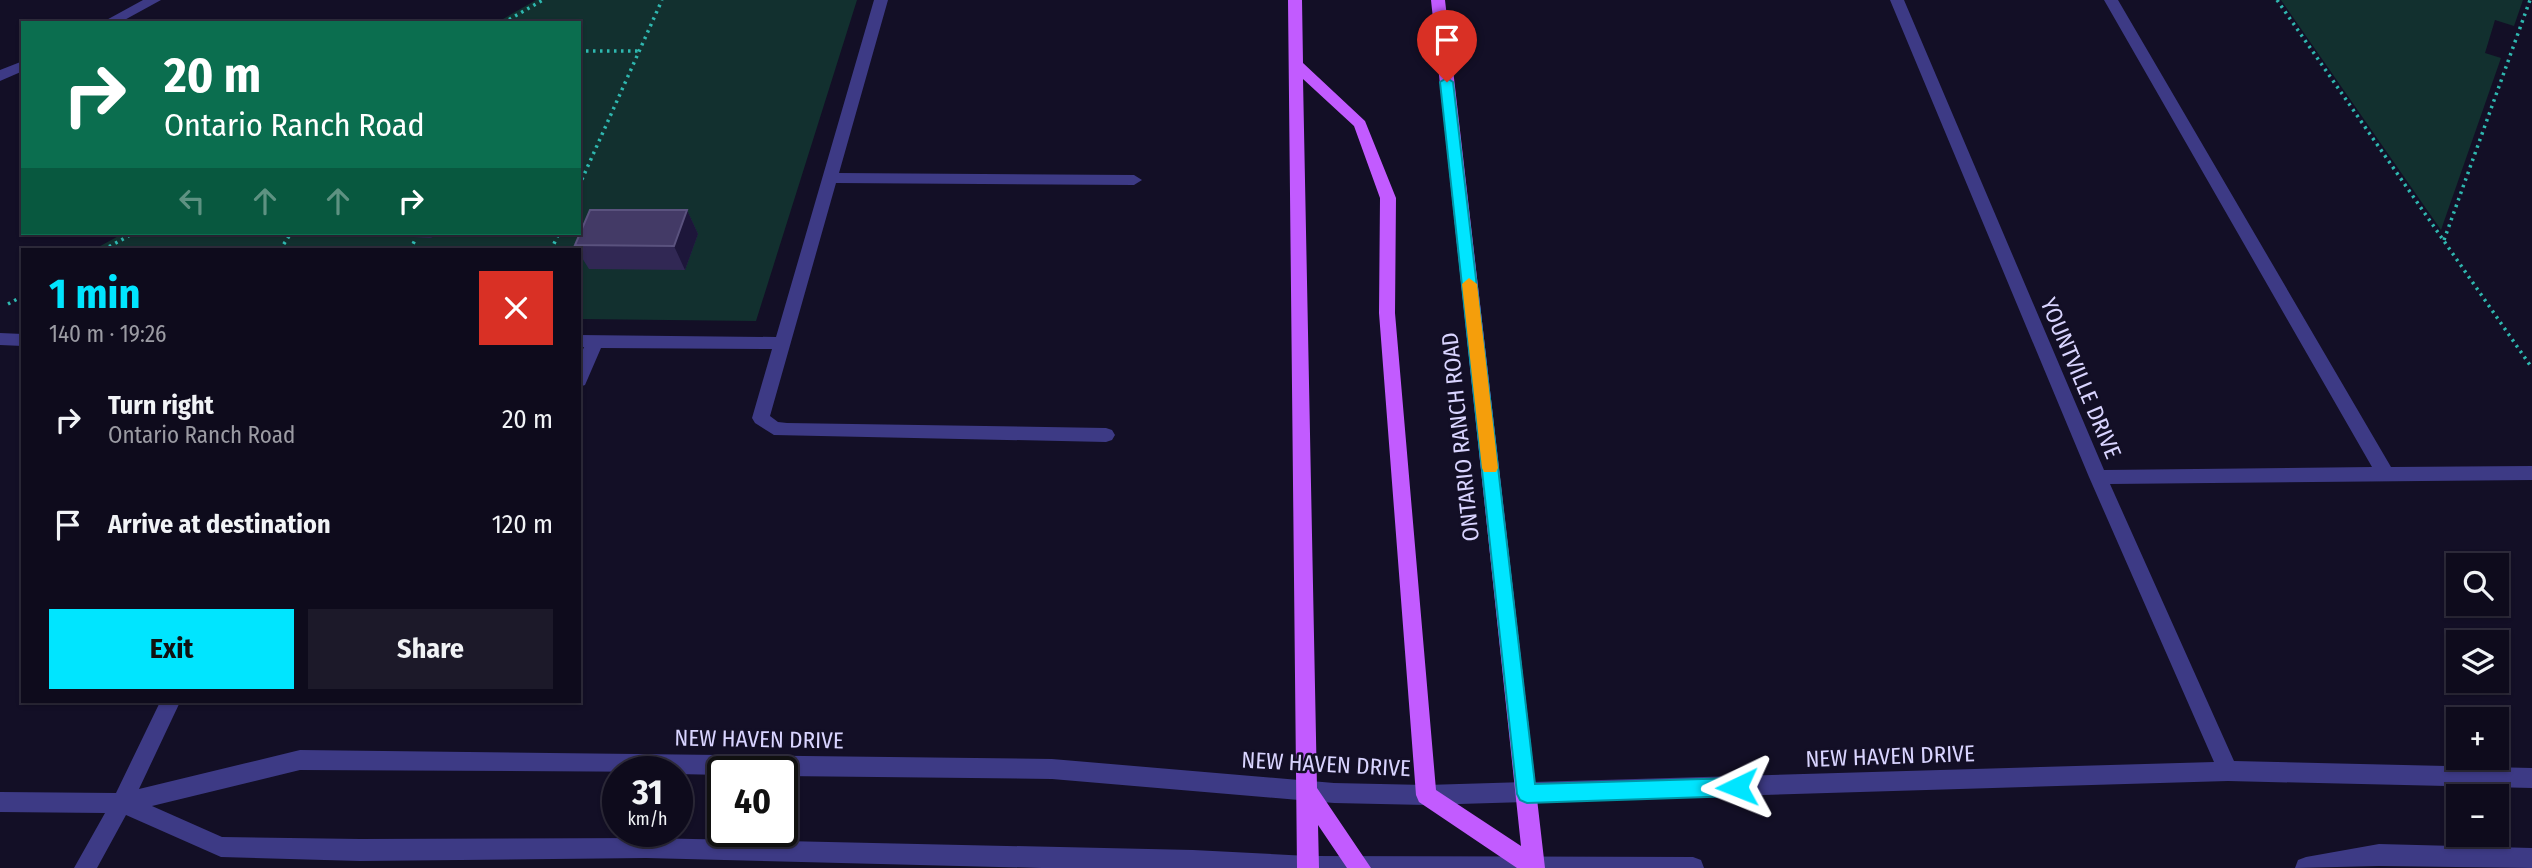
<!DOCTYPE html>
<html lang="en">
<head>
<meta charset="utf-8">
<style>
	:root { --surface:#0e0b1c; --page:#1c1929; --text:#f1f3f6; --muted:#9b9ba3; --line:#2e2b3b; --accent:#00e5ff }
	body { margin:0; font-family:"Fira Sans Condensed",sans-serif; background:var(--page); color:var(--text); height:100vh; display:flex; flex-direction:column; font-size:26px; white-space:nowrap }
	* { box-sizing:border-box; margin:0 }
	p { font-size:23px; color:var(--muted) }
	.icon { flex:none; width:38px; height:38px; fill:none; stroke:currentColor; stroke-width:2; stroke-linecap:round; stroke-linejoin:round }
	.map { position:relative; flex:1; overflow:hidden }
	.drawer { position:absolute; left:21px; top:248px; width:560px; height:455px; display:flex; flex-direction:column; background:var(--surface); border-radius:0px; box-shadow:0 2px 5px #0004,0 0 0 2px var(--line) }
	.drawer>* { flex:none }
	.hud { position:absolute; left:21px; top:21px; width:560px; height:214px; border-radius:0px; box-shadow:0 2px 5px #0004,0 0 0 2px var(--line); background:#0b6e4f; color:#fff; overflow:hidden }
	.buttons { position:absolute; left:2446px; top:553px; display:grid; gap:14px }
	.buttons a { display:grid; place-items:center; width:63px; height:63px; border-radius:0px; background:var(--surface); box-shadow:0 2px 5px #0004,0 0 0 2px var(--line); font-size:35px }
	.speed { position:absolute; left:602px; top:756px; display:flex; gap:14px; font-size:35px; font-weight:700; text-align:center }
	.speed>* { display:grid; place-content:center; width:91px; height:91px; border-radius:50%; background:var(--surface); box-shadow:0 2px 5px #0004,0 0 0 2px var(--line); line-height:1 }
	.speed small { font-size:18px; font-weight:400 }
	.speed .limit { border:4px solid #111; border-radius:10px; background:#fff; color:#111 }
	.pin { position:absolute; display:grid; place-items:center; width:60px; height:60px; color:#fff; margin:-72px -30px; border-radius:50% 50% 50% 0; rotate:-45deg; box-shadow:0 0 7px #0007 }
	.pin .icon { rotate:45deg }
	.me { position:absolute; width:77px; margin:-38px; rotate:268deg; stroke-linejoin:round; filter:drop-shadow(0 0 5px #0008) }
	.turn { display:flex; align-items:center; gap:24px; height:147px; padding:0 28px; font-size:32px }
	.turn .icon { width:91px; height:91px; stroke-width:2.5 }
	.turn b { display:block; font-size:49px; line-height:60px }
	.lanes { display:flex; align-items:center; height:66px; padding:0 28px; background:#0003; justify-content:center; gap:35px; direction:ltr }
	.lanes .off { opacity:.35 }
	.round { display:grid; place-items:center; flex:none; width:74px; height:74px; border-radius:0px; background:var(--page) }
	.summary { display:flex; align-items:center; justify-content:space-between; height:119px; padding:0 28px }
	h1 { font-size:42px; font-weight:700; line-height:52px; color:var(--accent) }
	.action { display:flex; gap:14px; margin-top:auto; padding:14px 28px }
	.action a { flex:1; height:80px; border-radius:0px; background:var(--accent); color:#111; font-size:28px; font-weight:700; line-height:80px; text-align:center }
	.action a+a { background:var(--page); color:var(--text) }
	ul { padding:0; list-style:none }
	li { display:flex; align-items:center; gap:21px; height:105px; padding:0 28px }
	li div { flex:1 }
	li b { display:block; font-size:26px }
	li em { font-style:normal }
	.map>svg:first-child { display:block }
	.green { fill:#12302f }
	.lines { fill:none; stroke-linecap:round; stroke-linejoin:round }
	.path { stroke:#2fb8b0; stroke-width:3.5; stroke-dasharray:2.5 4.5; stroke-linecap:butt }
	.minor { fill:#3d3a85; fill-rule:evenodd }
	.major { fill:#c25bff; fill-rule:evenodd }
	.wall { fill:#312854 }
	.shaded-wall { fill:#1d163a }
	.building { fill:#433a66; stroke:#5a527e; stroke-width:2 }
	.route { fill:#00e5ff; stroke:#0095a6; stroke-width:2 }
	.slow { fill:#f59e0b }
	.labels { text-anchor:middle; stroke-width:5; stroke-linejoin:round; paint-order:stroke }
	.street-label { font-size:23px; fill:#d9d4ff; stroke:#130f26 }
</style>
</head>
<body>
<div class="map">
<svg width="2532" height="868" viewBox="0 0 2532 868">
	<rect width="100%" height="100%" fill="#130f26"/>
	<path class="green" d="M 536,0 L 857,0 L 756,321 L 579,319 L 579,250 L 93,250 L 124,233 L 579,233 L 579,23 L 496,23 Z
		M 2281,0 L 2523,0 L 2514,26 L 2495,20 L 2485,53 L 2501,58 L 2441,230 Z"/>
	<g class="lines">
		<path class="path" d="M 2277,0 L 2532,368
			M 503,23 L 543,0
			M 579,51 L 640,51
			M 579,186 L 662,0
			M 2444,240 L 2530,0
			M 103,250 L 134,233
			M 280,250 L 291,233
			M 410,250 L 416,238
			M 551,250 L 559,233
			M 8,304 L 23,296"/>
		<path class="minor" d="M 143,0 L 161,0 L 119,23 L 101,23 Z
			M 874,0 L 888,0 L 839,173 L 1134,175 L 1142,180 L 1134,185 L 836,183 L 770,416 L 778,422 L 787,423 L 1106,428 L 1112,430 L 1115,435 L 1112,440 L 1106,442 L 774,435 L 755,423 L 752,418 L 772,349 L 601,348 L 585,385 L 579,387 L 579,359 L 584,347 L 579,347 L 579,335 L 776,337 Z
			M 1890,0 L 1904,0 L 2104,470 L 2372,467 L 2104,0 L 2118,0 L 2391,467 L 2532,466 L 2532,480 L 2110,484 L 2234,761 L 2532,768 L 2532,788 L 2228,781 L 1426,805 L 1334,803 L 1052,779 L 782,776 L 782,772 L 723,772 L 723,775 L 677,774 L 677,772 L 300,770 L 152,806 L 222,837 L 360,839 L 646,838 L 1193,850 L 1308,856 L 1693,857 L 1701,860 L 1704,868 L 1042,868 L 646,858 L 360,861 L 221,857 L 126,815 L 97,868 L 74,868 L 105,813 L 0,812 L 0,792 L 116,793 L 160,702 L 180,702 L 139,789 L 300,750 L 1052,759 L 1334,783 L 1426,785 L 2214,762 L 2089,477 Z
			M 23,61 L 23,71 L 0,81 L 0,70 Z
			M 0,333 L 23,334 L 23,346 L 0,345 Z
			M 2379,844 L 2532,848 L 2532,868 L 2379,866 L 2295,868 L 2298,860 L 2306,857 Z"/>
		<path class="major" d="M 1288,0 L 1302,0 L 1303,63 L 1365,121 L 1396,198 L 1395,313 L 1436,790 L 1521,846 L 1431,0 L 1445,0 L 1545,868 L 1517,868 L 1419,802 L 1416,795 L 1379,313 L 1380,198 L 1354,126 L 1303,79 L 1317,788 L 1371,868 L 1347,868 L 1318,825 L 1319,868 L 1297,868 Z"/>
	</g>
	<path class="wall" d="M 687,210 L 698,234 L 685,270 L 589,269 L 579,253 L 579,250 L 578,250 L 575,245 Z
		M 374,233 L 473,233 L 472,235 L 434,234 L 432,238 L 375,235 Z"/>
	<path class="shaded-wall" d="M 687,210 L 698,234 L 685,270 L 674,246 Z
		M 429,233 L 433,233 L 434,234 L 432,238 Z"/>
	<path class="building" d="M 590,210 L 687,210 L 674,246 L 575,245 Z"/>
	<path class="route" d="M 1447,78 L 1453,82 L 1535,784 L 1737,778 L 1744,781 L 1746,787 L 1744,794 L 1737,796 L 1527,803 L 1520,800 L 1517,794 L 1440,82 Z"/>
	<path class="slow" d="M 1469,278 L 1477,284 L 1498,468 L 1496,472 L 1484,472 L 1482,468 L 1462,284 Z"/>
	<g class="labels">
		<g class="street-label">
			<text transform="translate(2081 378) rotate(67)" y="8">YOUNTVILLE DRIVE</text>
			<text transform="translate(1460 437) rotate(-96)" y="8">ONTARIO RANCH ROAD</text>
			<text transform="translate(759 739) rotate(1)" y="8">NEW HAVEN DRIVE</text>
			<text transform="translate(1890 756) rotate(-2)" y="8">NEW HAVEN DRIVE</text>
			<text transform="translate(1326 764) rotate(3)" y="8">NEW HAVEN DRIVE</text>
		</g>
	</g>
</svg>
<div class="buttons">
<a><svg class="icon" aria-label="search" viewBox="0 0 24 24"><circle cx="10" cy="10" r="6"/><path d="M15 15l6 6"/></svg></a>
<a><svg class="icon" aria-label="layers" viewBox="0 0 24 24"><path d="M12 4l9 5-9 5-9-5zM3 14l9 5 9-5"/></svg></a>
<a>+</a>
<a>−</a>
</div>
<div class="speed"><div>31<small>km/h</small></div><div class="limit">40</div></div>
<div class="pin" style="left:1447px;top:82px;background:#d93025"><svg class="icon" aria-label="arrive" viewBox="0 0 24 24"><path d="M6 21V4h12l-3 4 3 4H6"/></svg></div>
<svg class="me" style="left:1737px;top:787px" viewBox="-20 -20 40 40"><path d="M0-17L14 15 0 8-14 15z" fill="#00e5ff" stroke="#fff" stroke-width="4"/></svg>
<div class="hud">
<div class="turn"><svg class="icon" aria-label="right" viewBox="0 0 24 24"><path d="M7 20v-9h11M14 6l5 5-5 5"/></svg><div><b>20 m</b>Ontario Ranch Road</div></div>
<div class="lanes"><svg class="icon off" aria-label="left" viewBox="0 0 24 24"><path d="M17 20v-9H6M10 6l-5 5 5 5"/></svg><svg class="icon off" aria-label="ahead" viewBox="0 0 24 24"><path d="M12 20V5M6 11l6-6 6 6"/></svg><svg class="icon off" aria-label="ahead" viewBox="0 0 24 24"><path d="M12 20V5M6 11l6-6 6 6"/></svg><svg class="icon" aria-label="right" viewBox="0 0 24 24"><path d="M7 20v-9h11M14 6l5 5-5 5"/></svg></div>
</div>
<section class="drawer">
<div class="summary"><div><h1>1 min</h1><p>140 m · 19:26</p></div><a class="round" style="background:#d93025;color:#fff"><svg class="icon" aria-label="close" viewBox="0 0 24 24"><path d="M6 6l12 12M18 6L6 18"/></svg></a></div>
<ul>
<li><svg class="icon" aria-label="right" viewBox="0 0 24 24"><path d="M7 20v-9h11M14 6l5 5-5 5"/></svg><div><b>Turn right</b><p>Ontario Ranch Road</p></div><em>20 m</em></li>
<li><svg class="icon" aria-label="arrive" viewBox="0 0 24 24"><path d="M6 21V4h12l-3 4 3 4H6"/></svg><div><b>Arrive at destination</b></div><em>120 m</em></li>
</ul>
<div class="action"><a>Exit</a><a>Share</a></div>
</section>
</div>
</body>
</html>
